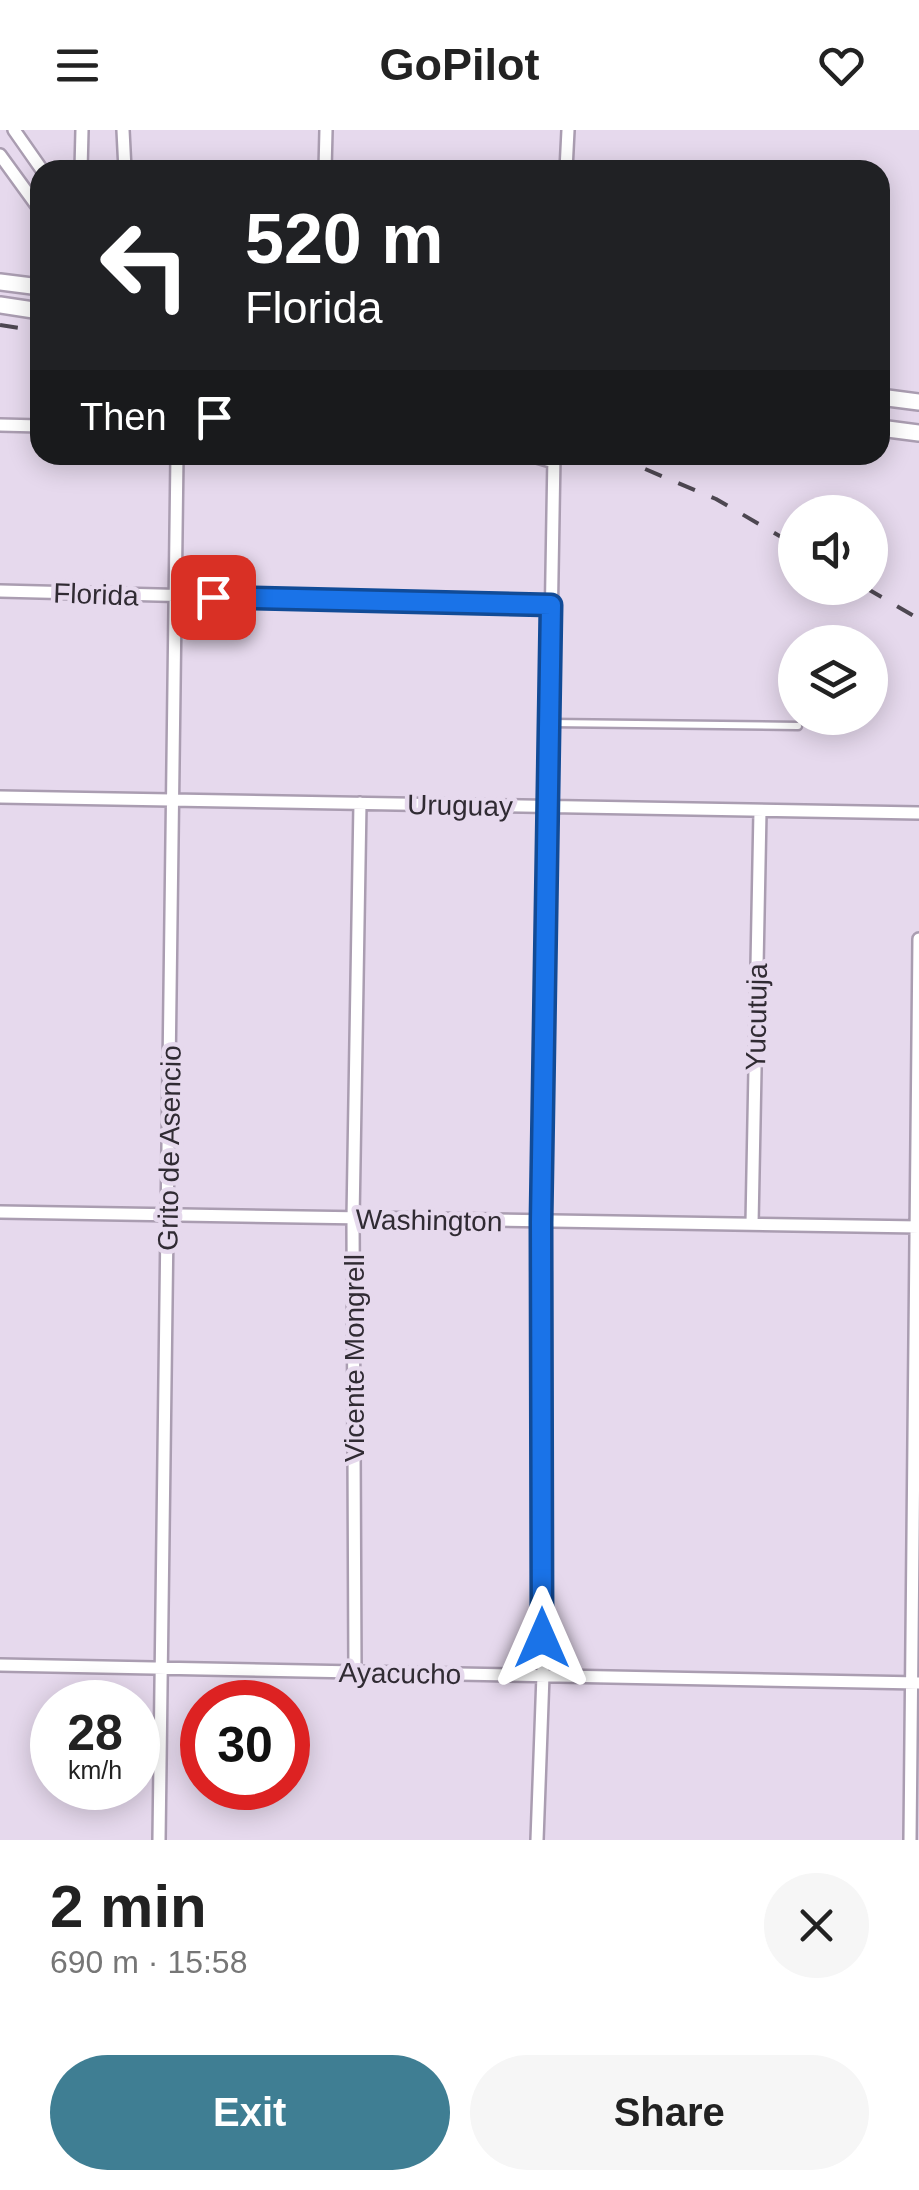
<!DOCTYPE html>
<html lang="en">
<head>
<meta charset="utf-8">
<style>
	:root { --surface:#fff; --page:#f6f6f6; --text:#222; --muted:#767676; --accent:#3f7e93 }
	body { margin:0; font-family:Arial,sans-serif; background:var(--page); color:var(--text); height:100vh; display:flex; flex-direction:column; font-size:38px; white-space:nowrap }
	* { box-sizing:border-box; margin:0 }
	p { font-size:32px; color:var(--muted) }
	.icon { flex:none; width:55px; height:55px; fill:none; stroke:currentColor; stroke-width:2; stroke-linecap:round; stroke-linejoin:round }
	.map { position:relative; height:1710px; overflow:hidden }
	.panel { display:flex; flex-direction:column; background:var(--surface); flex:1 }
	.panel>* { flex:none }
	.top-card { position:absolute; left:30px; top:30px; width:860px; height:305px; border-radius:30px; box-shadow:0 5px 25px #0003; background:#202124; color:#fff; overflow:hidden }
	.controls { position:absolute; left:778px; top:365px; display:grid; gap:20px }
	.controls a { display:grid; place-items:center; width:110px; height:110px; border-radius:50%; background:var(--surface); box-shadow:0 5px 25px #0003; font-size:50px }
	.speed { position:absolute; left:30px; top:1550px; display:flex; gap:20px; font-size:50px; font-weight:700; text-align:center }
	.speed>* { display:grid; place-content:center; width:130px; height:130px; border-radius:50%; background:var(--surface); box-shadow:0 5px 25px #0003; line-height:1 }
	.speed small { font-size:25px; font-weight:400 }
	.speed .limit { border:15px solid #d22; background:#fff; color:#111 }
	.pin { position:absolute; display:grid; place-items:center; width:85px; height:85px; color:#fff; margin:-42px; border-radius:20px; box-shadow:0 5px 15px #0006 }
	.me { position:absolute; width:110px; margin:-55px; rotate:0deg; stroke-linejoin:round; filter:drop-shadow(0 0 8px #0008) }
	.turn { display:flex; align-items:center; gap:35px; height:210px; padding:0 50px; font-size:45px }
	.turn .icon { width:130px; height:130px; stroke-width:2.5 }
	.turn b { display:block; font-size:70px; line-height:85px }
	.then { display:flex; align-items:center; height:95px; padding:0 50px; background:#0003; gap:20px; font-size:38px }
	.round { display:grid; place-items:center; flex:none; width:105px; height:105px; border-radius:52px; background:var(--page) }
	.headline { display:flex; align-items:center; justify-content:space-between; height:170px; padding:0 50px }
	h1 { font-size:60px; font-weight:800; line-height:75px }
	.action { display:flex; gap:20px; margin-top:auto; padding:20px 50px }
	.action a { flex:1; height:115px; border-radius:60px; background:var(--accent); color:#fff; font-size:40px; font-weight:800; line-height:115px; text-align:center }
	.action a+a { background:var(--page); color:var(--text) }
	header { display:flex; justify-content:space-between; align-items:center; height:130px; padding:0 50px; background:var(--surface); font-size:45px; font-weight:800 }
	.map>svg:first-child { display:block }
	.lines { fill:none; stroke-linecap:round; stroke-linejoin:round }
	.service-casing { stroke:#aa9db1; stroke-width:11 }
	.minor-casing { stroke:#aa9db1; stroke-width:16 }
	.tertiary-casing { stroke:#aa9db1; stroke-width:20 }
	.service { stroke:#fff; stroke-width:6 }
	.minor { stroke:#fff; stroke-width:11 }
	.tertiary { stroke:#fff; stroke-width:15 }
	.rail { stroke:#4d4751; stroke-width:4; stroke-dasharray:18 18; stroke-linecap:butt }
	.route-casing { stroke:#114b97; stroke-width:25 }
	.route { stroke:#1a73e8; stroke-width:18 }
	.labels { text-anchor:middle; stroke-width:9; stroke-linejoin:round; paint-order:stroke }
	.street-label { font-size:28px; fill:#302b33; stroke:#e6d9ed }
</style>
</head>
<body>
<header><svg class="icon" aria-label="menu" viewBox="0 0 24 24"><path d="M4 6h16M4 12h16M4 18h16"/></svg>GoPilot<svg class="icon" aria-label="heart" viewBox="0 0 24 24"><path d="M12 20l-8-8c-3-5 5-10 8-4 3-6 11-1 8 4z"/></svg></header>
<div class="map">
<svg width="919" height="1710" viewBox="0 0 919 1710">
	<rect width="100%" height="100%" fill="#e6d9ed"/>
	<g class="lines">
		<g class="service-casing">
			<path id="service" d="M 551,593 L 798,596"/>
		</g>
		<g class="minor-casing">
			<path id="minor" d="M 14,0 L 42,40
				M 123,0 L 125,40
				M 0,25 L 40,80
				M 81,40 L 82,0
				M 325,40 L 326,0
				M 566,40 L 568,0
				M 0,295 L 40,296
				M 530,325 L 554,332
				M 0,461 L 551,475
				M 0,667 L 919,683
				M 0,1082 L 919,1097
				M 752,1094 L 760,681
				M 0,1535 L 919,1553
				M 355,1542 L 353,1089 L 360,673
				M 159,1710 L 177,325
				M 537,1710 L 543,1545 L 541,1092 L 554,325
				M 910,1710 L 919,809"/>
		</g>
		<g class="tertiary-casing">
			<path id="tertiary" d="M 0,152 L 40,157
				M 0,175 L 40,181
				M 880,267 L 919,272
				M 880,298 L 919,303"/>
		</g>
		<use href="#service" class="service"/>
		<use href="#minor" class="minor"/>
		<use href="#tertiary" class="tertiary"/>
		<path class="rail" d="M 0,195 L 40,201
			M 612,325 L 716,369 L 795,415
			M 866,458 L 919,489"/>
	</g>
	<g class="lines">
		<g class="route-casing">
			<path id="route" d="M 213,467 L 551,475 L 541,1092 L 542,1508"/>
		</g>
		<use href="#route" class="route"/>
	</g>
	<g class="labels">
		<g class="street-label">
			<text transform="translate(96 464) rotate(2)" y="10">Florida</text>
			<text transform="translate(460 675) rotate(1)" y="10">Uruguay</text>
			<text transform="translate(756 887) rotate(-89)" y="10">Yucutuja</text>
			<text transform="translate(169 1018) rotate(-89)" y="10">Grito de Asencio</text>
			<text transform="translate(429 1090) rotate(1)" y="10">Washington</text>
			<text transform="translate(354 1228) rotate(-90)" y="10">Vicente Mongrell</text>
			<text transform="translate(400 1543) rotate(1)" y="10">Ayacucho</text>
		</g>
	</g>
</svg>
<div class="controls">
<a><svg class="icon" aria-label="sound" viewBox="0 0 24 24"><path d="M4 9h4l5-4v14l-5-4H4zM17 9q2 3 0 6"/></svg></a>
<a><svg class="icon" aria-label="layers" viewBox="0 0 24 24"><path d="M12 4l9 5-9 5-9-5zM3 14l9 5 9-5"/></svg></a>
</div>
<div class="speed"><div>28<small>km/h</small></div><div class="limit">30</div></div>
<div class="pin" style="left:213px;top:467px;background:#d93025"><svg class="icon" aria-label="arrive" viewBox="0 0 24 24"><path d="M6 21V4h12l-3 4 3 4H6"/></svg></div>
<svg class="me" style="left:542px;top:1508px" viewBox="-20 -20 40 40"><path d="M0-17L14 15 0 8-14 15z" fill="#1a73e8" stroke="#fff" stroke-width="4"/></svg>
<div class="top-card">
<div class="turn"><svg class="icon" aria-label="left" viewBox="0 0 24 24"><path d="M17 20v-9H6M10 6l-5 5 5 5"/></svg><div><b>520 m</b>Florida</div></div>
<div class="then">Then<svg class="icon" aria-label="arrive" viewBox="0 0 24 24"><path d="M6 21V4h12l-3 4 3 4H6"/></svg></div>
</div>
</div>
<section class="panel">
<div class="headline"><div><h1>2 min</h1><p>690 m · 15:58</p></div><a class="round"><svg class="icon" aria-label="close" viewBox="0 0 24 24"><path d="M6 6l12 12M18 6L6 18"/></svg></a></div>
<div class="action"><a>Exit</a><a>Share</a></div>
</section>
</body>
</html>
